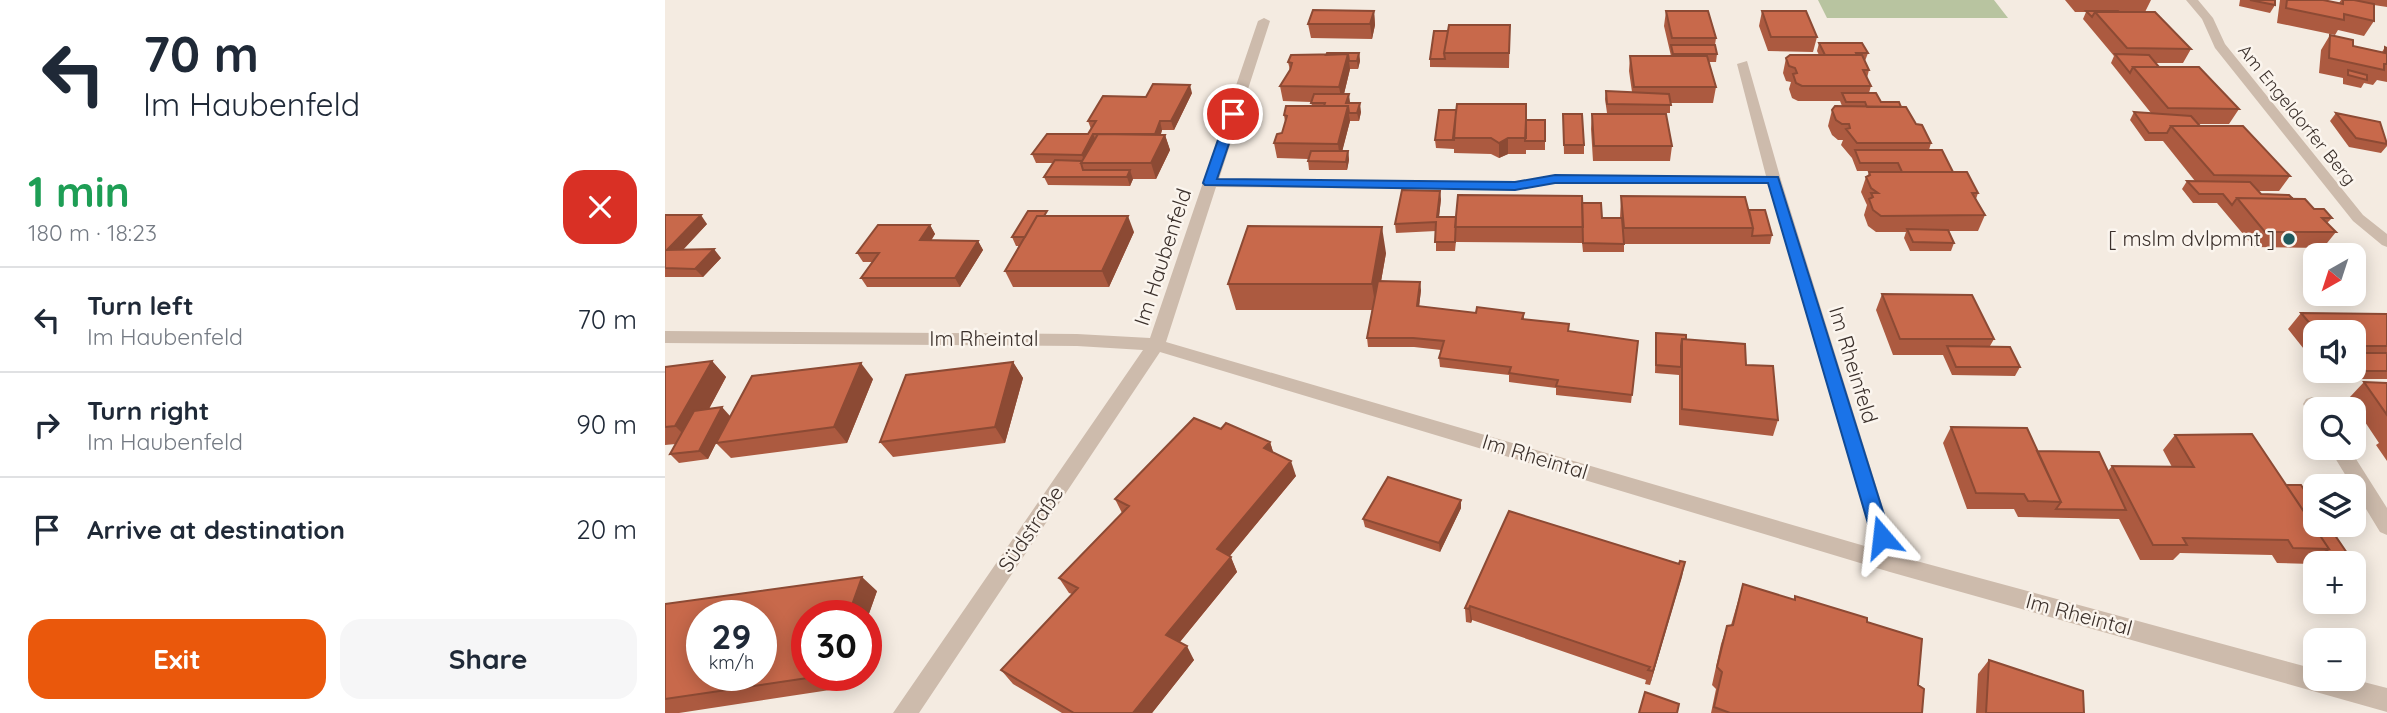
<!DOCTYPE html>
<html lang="en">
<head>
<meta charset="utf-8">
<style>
	:root { --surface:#fff; --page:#f6f6f7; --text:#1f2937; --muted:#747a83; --line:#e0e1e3; --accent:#ea580c }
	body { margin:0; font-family:Quicksand,sans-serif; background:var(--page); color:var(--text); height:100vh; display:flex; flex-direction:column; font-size:26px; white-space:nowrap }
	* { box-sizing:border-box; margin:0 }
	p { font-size:23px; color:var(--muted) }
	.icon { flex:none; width:38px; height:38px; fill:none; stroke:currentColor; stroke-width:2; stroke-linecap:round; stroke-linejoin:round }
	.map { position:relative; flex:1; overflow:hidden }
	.panel { display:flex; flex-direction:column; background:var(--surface); width:665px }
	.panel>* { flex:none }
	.banner { background:#fff; color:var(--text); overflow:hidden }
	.needle { width:46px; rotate:219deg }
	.controls { position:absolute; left:1638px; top:243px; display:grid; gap:14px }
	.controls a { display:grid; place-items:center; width:63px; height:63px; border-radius:14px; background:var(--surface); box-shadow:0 4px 18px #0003; font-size:35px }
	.speed { position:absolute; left:21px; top:600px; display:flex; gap:14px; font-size:35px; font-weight:700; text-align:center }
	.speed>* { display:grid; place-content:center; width:91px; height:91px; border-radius:50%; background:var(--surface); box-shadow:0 4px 18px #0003; line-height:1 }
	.speed small { font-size:18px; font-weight:400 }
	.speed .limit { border:10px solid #d22; background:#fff; color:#111 }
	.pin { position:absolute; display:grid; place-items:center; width:60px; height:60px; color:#fff; margin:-30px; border:4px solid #fff; border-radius:50%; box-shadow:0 2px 7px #0007 }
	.me { position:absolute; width:77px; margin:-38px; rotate:343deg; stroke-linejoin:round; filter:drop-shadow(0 0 5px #0008) }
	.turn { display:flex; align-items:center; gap:24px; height:147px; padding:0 28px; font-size:32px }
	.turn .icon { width:91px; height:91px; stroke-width:2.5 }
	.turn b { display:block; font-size:49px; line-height:60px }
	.round { display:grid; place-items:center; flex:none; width:74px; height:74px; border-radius:21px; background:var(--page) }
	.head { display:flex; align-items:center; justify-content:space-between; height:119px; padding:0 28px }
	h1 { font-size:42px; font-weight:700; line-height:52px; color:#1e9e55 }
	.cta { display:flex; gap:14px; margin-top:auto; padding:14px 28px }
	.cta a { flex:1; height:80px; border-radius:21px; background:var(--accent); color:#fff; font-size:28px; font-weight:700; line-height:80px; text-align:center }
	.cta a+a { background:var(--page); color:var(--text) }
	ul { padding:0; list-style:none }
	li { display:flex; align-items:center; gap:21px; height:105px; padding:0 28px; border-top:2px solid var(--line) }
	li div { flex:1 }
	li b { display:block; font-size:26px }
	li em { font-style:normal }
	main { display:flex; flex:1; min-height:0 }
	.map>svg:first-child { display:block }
	.green { fill:#b8c4a0 }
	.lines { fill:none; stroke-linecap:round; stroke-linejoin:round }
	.service { fill:#cdbbac; fill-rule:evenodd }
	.minor { fill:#cdbbac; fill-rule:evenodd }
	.wall { fill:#ac5a40 }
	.shaded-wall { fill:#8c4a34 }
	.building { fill:#c8694b; stroke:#8c4a34; stroke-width:2; fill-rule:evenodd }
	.route { fill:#1a73e8; stroke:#114b97; stroke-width:2 }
	.poi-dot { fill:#1f5a5e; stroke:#fbf5ee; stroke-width:2.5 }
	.labels { text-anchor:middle; stroke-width:5; stroke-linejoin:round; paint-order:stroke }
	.far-street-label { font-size:18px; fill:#3b302b; stroke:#fbf5ee }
	.poi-label { font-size:21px; fill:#3b302b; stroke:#fbf5ee; text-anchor:end }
	.street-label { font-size:21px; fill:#3b302b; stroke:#fbf5ee }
</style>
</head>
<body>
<main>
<section class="panel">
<div class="banner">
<div class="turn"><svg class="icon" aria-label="left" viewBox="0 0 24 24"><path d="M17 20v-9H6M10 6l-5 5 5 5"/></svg><div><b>70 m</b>Im Haubenfeld</div></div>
</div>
<div class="head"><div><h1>1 min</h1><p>180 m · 18:23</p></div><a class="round" style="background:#d93025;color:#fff"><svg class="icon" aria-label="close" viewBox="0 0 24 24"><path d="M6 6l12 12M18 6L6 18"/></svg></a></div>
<ul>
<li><svg class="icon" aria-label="left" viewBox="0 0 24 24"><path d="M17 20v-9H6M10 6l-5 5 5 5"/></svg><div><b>Turn left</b><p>Im Haubenfeld</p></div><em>70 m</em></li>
<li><svg class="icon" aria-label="right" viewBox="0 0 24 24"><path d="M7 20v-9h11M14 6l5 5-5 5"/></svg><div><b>Turn right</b><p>Im Haubenfeld</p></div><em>90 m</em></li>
<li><svg class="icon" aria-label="arrive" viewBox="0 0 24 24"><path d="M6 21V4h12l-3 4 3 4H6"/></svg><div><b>Arrive at destination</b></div><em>20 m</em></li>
</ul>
<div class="cta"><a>Exit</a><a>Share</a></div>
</section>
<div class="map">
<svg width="1722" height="713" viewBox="0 0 1722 713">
	<rect width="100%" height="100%" fill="#f4ebe1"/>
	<path class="green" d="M 1153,0 L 1329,0 L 1343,18 L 1162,18 Z"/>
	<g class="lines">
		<path class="service" d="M 1647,397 L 1653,399 L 1660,410 L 1650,410 L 1650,417 L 1644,415 L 1638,404 L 1641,399 Z
			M 1664,448 L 1684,448 L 1722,508 L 1722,535 L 1715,532 Z"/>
		<path class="minor" d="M 1521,0 L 1533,0 L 1548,18 L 1560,44 L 1698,215 L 1722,234 L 1722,247 L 1717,245 L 1688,221 L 1550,48 L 1537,19 Z
			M 599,18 L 605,21 L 554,179 L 850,182 L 890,175 L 1101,176 L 1072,64 L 1082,61 L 1116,180 L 1233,556 L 1650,669 L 1650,679 L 1687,679 L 1722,688 L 1722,712 L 1225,572 L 495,352 L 254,713 L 228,713 L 478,350 L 412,346 L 0,343 L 0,331 L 412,334 L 485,338 L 593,21 ZM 890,183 L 1103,184 L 1210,549 L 501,342 L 551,187 L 850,190 Z"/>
	</g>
	<path class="wall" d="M 1400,0 L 1486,0 L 1480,12 L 1526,49 L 1518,63 L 1491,63 L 1494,67 L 1574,109 L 1564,124 L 1533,124 L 1625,176 L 1614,191 L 1593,191 L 1596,194 L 1628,199 L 1667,218 L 1662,223 L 1671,232 L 1658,248 L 1589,247 L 1552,203 L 1528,203 L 1517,189 L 1522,181 L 1530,181 L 1498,141 L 1480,141 L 1465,120 L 1469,112 L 1486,113 L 1446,63 L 1449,56 L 1418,19 L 1421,12 L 1410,12 Z
		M 1575,0 L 1610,0 L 1610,5 L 1605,13 L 1574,6 Z
		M 1615,0 L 1658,0 L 1674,3 L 1676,0 L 1694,1 L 1693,0 L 1722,0 L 1722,7 L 1709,5 L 1709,21 L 1699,36 L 1673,30 L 1670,35 L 1612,23 Z
		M 709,11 L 710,25 L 707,39 L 646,38 L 643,24 Z
		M 1001,11 L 1051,38 L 1050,45 L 1052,54 L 1051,62 L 1044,62 L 1051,87 L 1048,103 L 1005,103 L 1005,113 L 942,113 L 940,99 L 941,91 L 967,92 L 964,71 L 965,56 L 1006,56 L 999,26 Z
		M 1097,11 L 1152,37 L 1148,52 L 1103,51 L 1094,26 Z
		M 845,25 L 844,68 L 765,67 L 765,59 L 783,31 Z
		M 1665,35 L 1688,46 L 1717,52 L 1720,47 L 1722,48 L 1722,82 L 1712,80 L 1708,85 L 1699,83 L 1696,88 L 1678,84 L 1678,78 L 1654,73 L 1656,50 Z
		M 1154,43 L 1203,53 L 1200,61 L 1204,70 L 1202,78 L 1206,86 L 1204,93 L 1216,102 L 1236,107 L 1266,143 L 1264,150 L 1313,193 L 1311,199 L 1320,215 L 1313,231 L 1284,231 L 1289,243 L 1286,251 L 1245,251 L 1239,238 L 1241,232 L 1211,232 L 1203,226 L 1199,215 L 1202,205 L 1201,203 L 1196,192 L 1201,177 L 1203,176 L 1204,172 L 1231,172 L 1230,171 L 1192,171 L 1187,158 L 1176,145 L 1178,140 L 1173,140 L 1167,135 L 1163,126 L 1167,110 L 1177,106 L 1175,101 L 1133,101 L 1127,98 L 1124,89 L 1126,82 L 1121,81 L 1118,73 L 1121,58 L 1154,55 L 1152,51 Z
		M 694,53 L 695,61 L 693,69 L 685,69 L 679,94 L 685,103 L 696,112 L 694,121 L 685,121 L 677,151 L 683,151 L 684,160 L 682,170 L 644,170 L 643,161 L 643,159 L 612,158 L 609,143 L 617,133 L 620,122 L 619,115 L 647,106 L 646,102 L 618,101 L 615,86 L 625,70 L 623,62 L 661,55 Z
		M 527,93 L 509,130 L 497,130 L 496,134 L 500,135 L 505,150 L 491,179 L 468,179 L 465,186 L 383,185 L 379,177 L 388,163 L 371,163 L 367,154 L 423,134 L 426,129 L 423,121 L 481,97 Z
		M 1671,113 L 1722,142 L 1722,146 L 1716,153 L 1684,147 L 1665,121 Z
		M 898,114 L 919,145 L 919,154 L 899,154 Z
		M 927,114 L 1007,146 L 1005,161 L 928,161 L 926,129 Z
		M 861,120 L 880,120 L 880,150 L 861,150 L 861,154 L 843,154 L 834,158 L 826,154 L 789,153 L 789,149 L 771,148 L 770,140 Z
		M 956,196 L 1084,210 L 1107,235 L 1105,244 L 959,244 L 959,252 L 918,252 L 917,242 L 917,243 L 791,242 L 791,241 L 790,251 L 771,251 L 771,231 L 731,233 L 730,224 L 776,199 L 774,217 L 791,217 L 917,203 L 937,218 L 955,218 Z
		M 0,215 L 42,224 L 18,250 L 56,258 L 38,277 L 0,277 Z
		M 385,216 L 469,232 L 444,287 L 348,287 L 340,271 L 354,246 L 351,246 L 347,237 Z
		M 265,225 L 270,234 L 266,241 L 313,241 L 318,250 L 295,287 L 202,287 L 196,278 L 208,262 L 198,262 L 192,253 Z
		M 721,253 L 716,281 L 756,290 L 754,307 L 811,313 L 859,313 L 859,319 L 904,331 L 973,341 L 966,403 L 891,395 L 891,388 L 844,382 L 844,375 L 775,367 L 774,358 L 776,350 L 749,347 L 703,347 L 702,338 L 707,310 L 571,310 L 563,284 Z
		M 1217,294 L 1329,339 L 1325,346 L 1355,367 L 1350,376 L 1287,375 L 1278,355 L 1228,355 L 1211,310 Z
		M 1636,313 L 1722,314 L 1722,379 L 1663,379 L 1656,371 L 1689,371 L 1689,332 L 1650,332 L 1650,363 L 1623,329 Z
		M 991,333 L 1021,339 L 1081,365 L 1113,420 L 1108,436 L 1014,425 L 1014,375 L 990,373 Z
		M 47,361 L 61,377 L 44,409 L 65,416 L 208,379 L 182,443 L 66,458 L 51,443 L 43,459 L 14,463 L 5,454 L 11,444 L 0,445 L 0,367 Z
		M 348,362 L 358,378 L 340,443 L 228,457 L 215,442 Z
		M 1699,382 L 1722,383 L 1722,461 L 1711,445 L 1714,443 L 1684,398 Z
		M 1286,427 L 1443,471 L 1447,466 L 1507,467 L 1498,450 L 1510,435 L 1621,485 L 1682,553 L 1672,562 L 1649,562 L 1647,564 L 1612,563 L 1607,555 L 1515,553 L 1508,560 L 1475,560 L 1454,519 L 1353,517 L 1349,509 L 1302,509 L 1278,443 Z
		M 556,429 L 605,442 L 608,452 L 631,476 L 565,556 L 572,572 L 515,642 L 529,660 L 487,713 L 397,713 L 348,684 L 336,670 L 407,594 L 404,593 L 394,578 L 457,513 L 450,499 Z
		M 796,500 L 796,508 L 775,552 L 700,527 L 698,519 Z
		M 844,511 L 1014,564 L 1020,562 L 985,685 L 980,684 L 981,680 L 807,620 L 806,623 L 801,622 L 800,608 Z
		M 1078,584 L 1128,600 L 1130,596 L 1202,622 L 1253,685 L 1257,713 L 1046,713 L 1051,689 L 1047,685 L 1056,644 L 1062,626 L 1066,625 Z
		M 212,591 L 201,622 L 201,616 L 142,676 L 183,676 L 178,688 L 14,713 L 0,713 L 0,604 Z
		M 1324,660 L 1419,713 L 1311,713 L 1313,674 Z"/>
	<path class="shaded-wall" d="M 709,11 L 710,25 L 707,39 L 705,24 Z
		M 694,53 L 695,61 L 693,69 L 692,61 Z
		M 683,54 L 685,69 L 677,102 L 674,87 Z
		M 525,85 L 527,93 L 509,130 L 506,121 Z
		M 684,94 L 685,102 L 683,109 L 685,121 L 675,160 L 673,144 Z
		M 695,103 L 696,112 L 694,121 L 692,113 Z
		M 495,121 L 497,130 L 493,143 L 490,134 Z
		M 428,134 L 432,143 L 420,164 L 417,155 Z
		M 500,135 L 505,150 L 491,179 L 486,163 Z
		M 843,138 L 843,154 L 834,158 L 834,143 Z
		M 683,151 L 684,160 L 682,170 L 681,162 Z
		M 465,170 L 468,179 L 465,186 L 462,177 Z
		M 775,191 L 776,199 L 773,225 L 772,217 Z
		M 36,215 L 42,224 L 9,259 L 2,250 Z
		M 463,216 L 469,232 L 444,287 L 437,271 Z
		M 265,225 L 270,234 L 260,249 L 255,240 Z
		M 717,227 L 721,253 L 711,310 L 707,284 Z
		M 313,241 L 318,250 L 295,287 L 290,278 Z
		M 49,249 L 56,258 L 38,277 L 30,269 Z
		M 755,282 L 756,290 L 753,315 L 752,306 Z
		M 47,361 L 61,377 L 26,442 L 10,426 Z
		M 348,362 L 358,378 L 340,443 L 330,427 Z
		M 196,363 L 208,379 L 182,443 L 169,427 Z
		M 57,407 L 65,416 L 43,459 L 34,451 Z
		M 605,442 L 610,458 L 599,448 Z
		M 626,461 L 631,476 L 558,564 L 552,549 Z
		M 796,500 L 796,508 L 775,552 L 774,543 Z
		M 566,557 L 572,572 L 509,649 L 501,635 Z
		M 1020,562 L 1017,577 L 985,685 L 988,671 Z
		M 197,577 L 212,591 L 201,622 L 201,616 L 183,616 Z
		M 805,606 L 807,620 L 806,623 L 804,609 Z
		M 522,646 L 529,660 L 487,713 L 468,713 Z
		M 163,676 L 183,676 L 178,688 Z"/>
	<path class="building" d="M 1585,0 L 1610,0 L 1610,5 Z
		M 1622,0 L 1658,0 L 1678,4 L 1678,0 L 1689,0 L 1709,4 L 1709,21 L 1679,14 L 1679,20 L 1621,8 Z
		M 648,10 L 709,11 L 705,24 L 643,24 Z
		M 1001,11 L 1043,11 L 1051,38 L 1007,38 Z
		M 1097,11 L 1141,11 L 1152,37 L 1106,37 Z
		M 1421,11 L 1453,11 L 1454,12 L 1430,12 L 1427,17 Z
		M 1430,12 L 1490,12 L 1526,49 L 1462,48 Z
		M 784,25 L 845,25 L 844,53 L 779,53 Z
		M 769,31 L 783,31 L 779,53 L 780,59 L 765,59 Z
		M 1665,35 L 1688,40 L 1688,46 L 1720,53 L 1720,47 L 1722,48 L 1722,64 L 1719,64 L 1719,70 L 1664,58 Z
		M 1154,43 L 1197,43 L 1203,53 L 1191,53 L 1192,55 L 1160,55 Z
		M 1006,45 L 1050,45 L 1052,54 L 1008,54 Z
		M 662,53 L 694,53 L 692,61 L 684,61 L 683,54 L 661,55 Z
		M 683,54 L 674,87 L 615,86 L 625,70 L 627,63 L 623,62 L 626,55 Z
		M 1450,54 L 1484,55 L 1494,67 L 1468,67 L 1465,73 Z
		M 1125,55 L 1197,55 L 1204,70 L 1198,70 L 1206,86 L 1137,86 L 1131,83 L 1128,74 L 1132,73 L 1130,68 L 1124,66 L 1121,58 Z
		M 965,56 L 1042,56 L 1051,87 L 969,87 Z
		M 1468,67 L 1534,67 L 1574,109 L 1503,108 Z
		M 1683,70 L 1702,75 L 1702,80 L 1683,75 Z
		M 488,84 L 525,85 L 506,121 L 495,121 L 490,134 L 428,134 L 417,155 L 367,154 L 382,134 L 423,134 L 431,121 L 423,121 L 438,96 L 481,97 Z
		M 941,91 L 1004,94 L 1006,105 L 942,104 Z
		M 1177,93 L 1211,93 L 1216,102 L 1234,102 L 1236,107 L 1202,107 L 1200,102 L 1181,102 Z
		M 649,94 L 684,94 L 681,103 L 695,103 L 692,113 L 684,113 L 683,106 L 659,106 L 660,103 L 646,103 Z
		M 792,104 L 861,104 L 861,138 L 843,138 L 834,143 L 826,138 L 788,138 Z
		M 621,106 L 683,106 L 673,144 L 609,143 L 612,134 L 617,133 L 622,116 L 619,115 Z
		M 1170,106 L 1241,107 L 1251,124 L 1257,125 L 1266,143 L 1192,143 L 1181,129 L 1185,128 L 1184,124 L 1177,124 L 1171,120 L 1167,110 Z
		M 774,110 L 791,110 L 789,140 L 770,140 Z
		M 1469,112 L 1526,116 L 1535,126 L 1506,126 L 1502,133 L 1484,133 Z
		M 1671,113 L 1715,122 L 1722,144 L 1691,138 Z
		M 898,114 L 917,114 L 919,145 L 899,145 Z
		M 927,114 L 1001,114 L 1007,146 L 929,146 Z
		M 861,120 L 880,120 L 880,141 L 860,141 Z
		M 1506,126 L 1578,126 L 1625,176 L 1549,175 Z
		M 433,134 L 500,135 L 486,163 L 416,163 Z
		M 1190,150 L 1277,150 L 1288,172 L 1237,172 L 1233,163 L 1195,163 Z
		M 646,151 L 683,151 L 681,162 L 643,161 Z
		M 390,160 L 417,161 L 416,163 L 418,170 L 465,170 L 462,177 L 379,177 Z
		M 1204,172 L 1302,172 L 1313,193 L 1307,193 L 1320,215 L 1216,216 L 1208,210 L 1204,199 L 1208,197 L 1206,193 L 1213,193 L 1206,188 L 1201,177 L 1205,175 Z
		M 1522,181 L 1585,182 L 1596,194 L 1624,195 L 1628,199 L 1572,198 L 1567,205 L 1558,194 L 1534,194 Z
		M 737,190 L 775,191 L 772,217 L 791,217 L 790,242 L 770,242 L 771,222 L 730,224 Z
		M 793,195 L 917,196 L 918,227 L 790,227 Z
		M 956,196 L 1080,197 L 1088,228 L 959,228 Z
		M 1572,198 L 1640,199 L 1649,209 L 1659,209 L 1667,218 L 1657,218 L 1671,232 L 1600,232 Z
		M 917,203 L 936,203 L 937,218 L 957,218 L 959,244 L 918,243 Z
		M 1084,210 L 1100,210 L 1107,235 L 1087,236 L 1088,228 Z
		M 363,211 L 382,211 L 379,216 L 372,216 L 360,237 L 347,237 Z
		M 0,215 L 36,215 L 2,250 L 49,249 L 30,269 L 0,268 Z
		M 372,216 L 463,216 L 437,271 L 340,271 Z
		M 213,225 L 265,225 L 255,240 L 313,241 L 290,278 L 196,278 L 214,253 L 192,253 Z
		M 583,226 L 717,227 L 707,284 L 563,284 Z
		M 1242,229 L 1283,230 L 1289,243 L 1248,242 Z
		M 713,281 L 755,282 L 752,306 L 811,313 L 812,307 L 859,313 L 857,319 L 904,324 L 903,331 L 973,341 L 967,395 L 891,386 L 893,380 L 844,373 L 846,367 L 774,358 L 779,341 L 748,338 L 702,338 Z
		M 1217,294 L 1307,295 L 1329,339 L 1235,339 Z
		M 1636,313 L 1722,314 L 1722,346 L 1689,346 L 1689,332 L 1652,332 Z
		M 991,333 L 1021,335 L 1021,339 L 1017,339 L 1016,346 L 1016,367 L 991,365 Z
		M 1017,339 L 1080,344 L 1081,365 L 1108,366 L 1113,420 L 1017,409 Z
		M 1282,346 L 1345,347 L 1355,367 L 1291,367 Z
		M 1689,353 L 1722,353 L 1722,371 L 1689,371 Z
		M 47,361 L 10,426 L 0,427 L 0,367 Z
		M 348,362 L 330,427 L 215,442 L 241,375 Z
		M 196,363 L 169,427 L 51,443 L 87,376 Z
		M 1699,382 L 1722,383 L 1722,415 Z
		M 57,407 L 34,451 L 5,454 L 29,411 Z
		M 529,418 L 556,429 L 561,423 L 605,442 L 599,448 L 626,461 L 552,549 L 566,557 L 501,635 L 522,646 L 468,713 L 409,713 L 336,670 L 413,588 L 394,578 L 464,506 L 450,499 Z
		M 1286,427 L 1362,428 L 1396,502 L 1363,501 L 1359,494 L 1311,493 Z
		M 1587,434 L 1664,549 L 1628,548 L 1623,540 L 1518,538 L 1522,545 L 1488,545 L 1447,466 L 1529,467 L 1510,435 Z
		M 1372,451 L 1434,452 L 1461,510 L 1391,509 L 1396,502 Z
		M 723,477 L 796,500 L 774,543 L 698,519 Z
		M 1621,485 L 1636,485 L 1650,507 L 1650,525 L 1663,525 L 1682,553 L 1658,553 L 1664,549 Z
		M 844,511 L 1014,564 L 1015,561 L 1020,562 L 988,671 L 983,670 L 985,667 L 805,606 L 804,609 L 800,608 Z
		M 197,577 L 183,616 L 142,616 L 142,676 L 156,676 L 0,699 L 0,604 ZM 37,616 L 96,616 L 96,676 L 37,676 Z
		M 1078,584 L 1130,600 L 1130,596 L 1202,618 L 1202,622 L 1257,639 L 1253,685 L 1259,689 L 1257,713 L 1065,713 L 1049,707 L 1057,672 L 1052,667 L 1062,626 L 1068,625 Z
		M 1324,660 L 1418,691 L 1419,713 L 1321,713 Z
		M 980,692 L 1014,704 L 1012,713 L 974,713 Z"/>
	<path class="route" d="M 568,110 L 574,114 L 552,179 L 850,182 L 890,175 L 1113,177 L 1226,537 L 1223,542 L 1217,545 L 1210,542 L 1207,537 L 1103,183 L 890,183 L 850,190 L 540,185 L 538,183 L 562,114 Z"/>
	<circle class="poi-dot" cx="1624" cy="239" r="7"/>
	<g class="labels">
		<g class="far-street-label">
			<text transform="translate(1632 115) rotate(51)" y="6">Am Engeldorfer Berg</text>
		</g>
		<g class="poi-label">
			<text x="1610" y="246">[ mslm dvlpmnt ]</text>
		</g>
		<g class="street-label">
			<text transform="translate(498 257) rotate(-72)" y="7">Im Haubenfeld</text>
			<text x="319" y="346">Im Rheintal</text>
			<text transform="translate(1188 365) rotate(73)" y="7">Im Rheinfeld</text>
			<text transform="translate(870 457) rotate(17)" y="7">Im Rheintal</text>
			<text transform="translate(366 529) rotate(-56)" y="7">Südstraße</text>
			<text transform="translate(1414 615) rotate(15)" y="7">Im Rheintal</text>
		</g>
	</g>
</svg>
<div class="controls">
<a><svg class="needle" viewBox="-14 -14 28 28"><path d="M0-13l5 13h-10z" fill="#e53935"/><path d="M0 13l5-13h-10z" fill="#747a83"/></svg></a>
<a><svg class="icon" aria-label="sound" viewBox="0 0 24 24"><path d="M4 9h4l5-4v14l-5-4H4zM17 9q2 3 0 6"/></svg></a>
<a><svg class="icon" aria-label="search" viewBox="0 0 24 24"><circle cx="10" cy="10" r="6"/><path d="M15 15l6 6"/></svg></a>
<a><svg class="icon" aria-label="layers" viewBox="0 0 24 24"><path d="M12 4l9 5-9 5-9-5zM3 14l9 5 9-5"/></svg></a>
<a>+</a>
<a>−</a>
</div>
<div class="speed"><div>29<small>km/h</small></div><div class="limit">30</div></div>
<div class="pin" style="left:568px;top:114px;background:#d93025"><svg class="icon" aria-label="arrive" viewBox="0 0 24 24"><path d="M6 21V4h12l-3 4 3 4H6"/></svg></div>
<svg class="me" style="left:1217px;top:537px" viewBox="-20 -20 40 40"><path d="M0-17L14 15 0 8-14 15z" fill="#1a73e8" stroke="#fff" stroke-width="4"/></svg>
</div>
</main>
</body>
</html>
